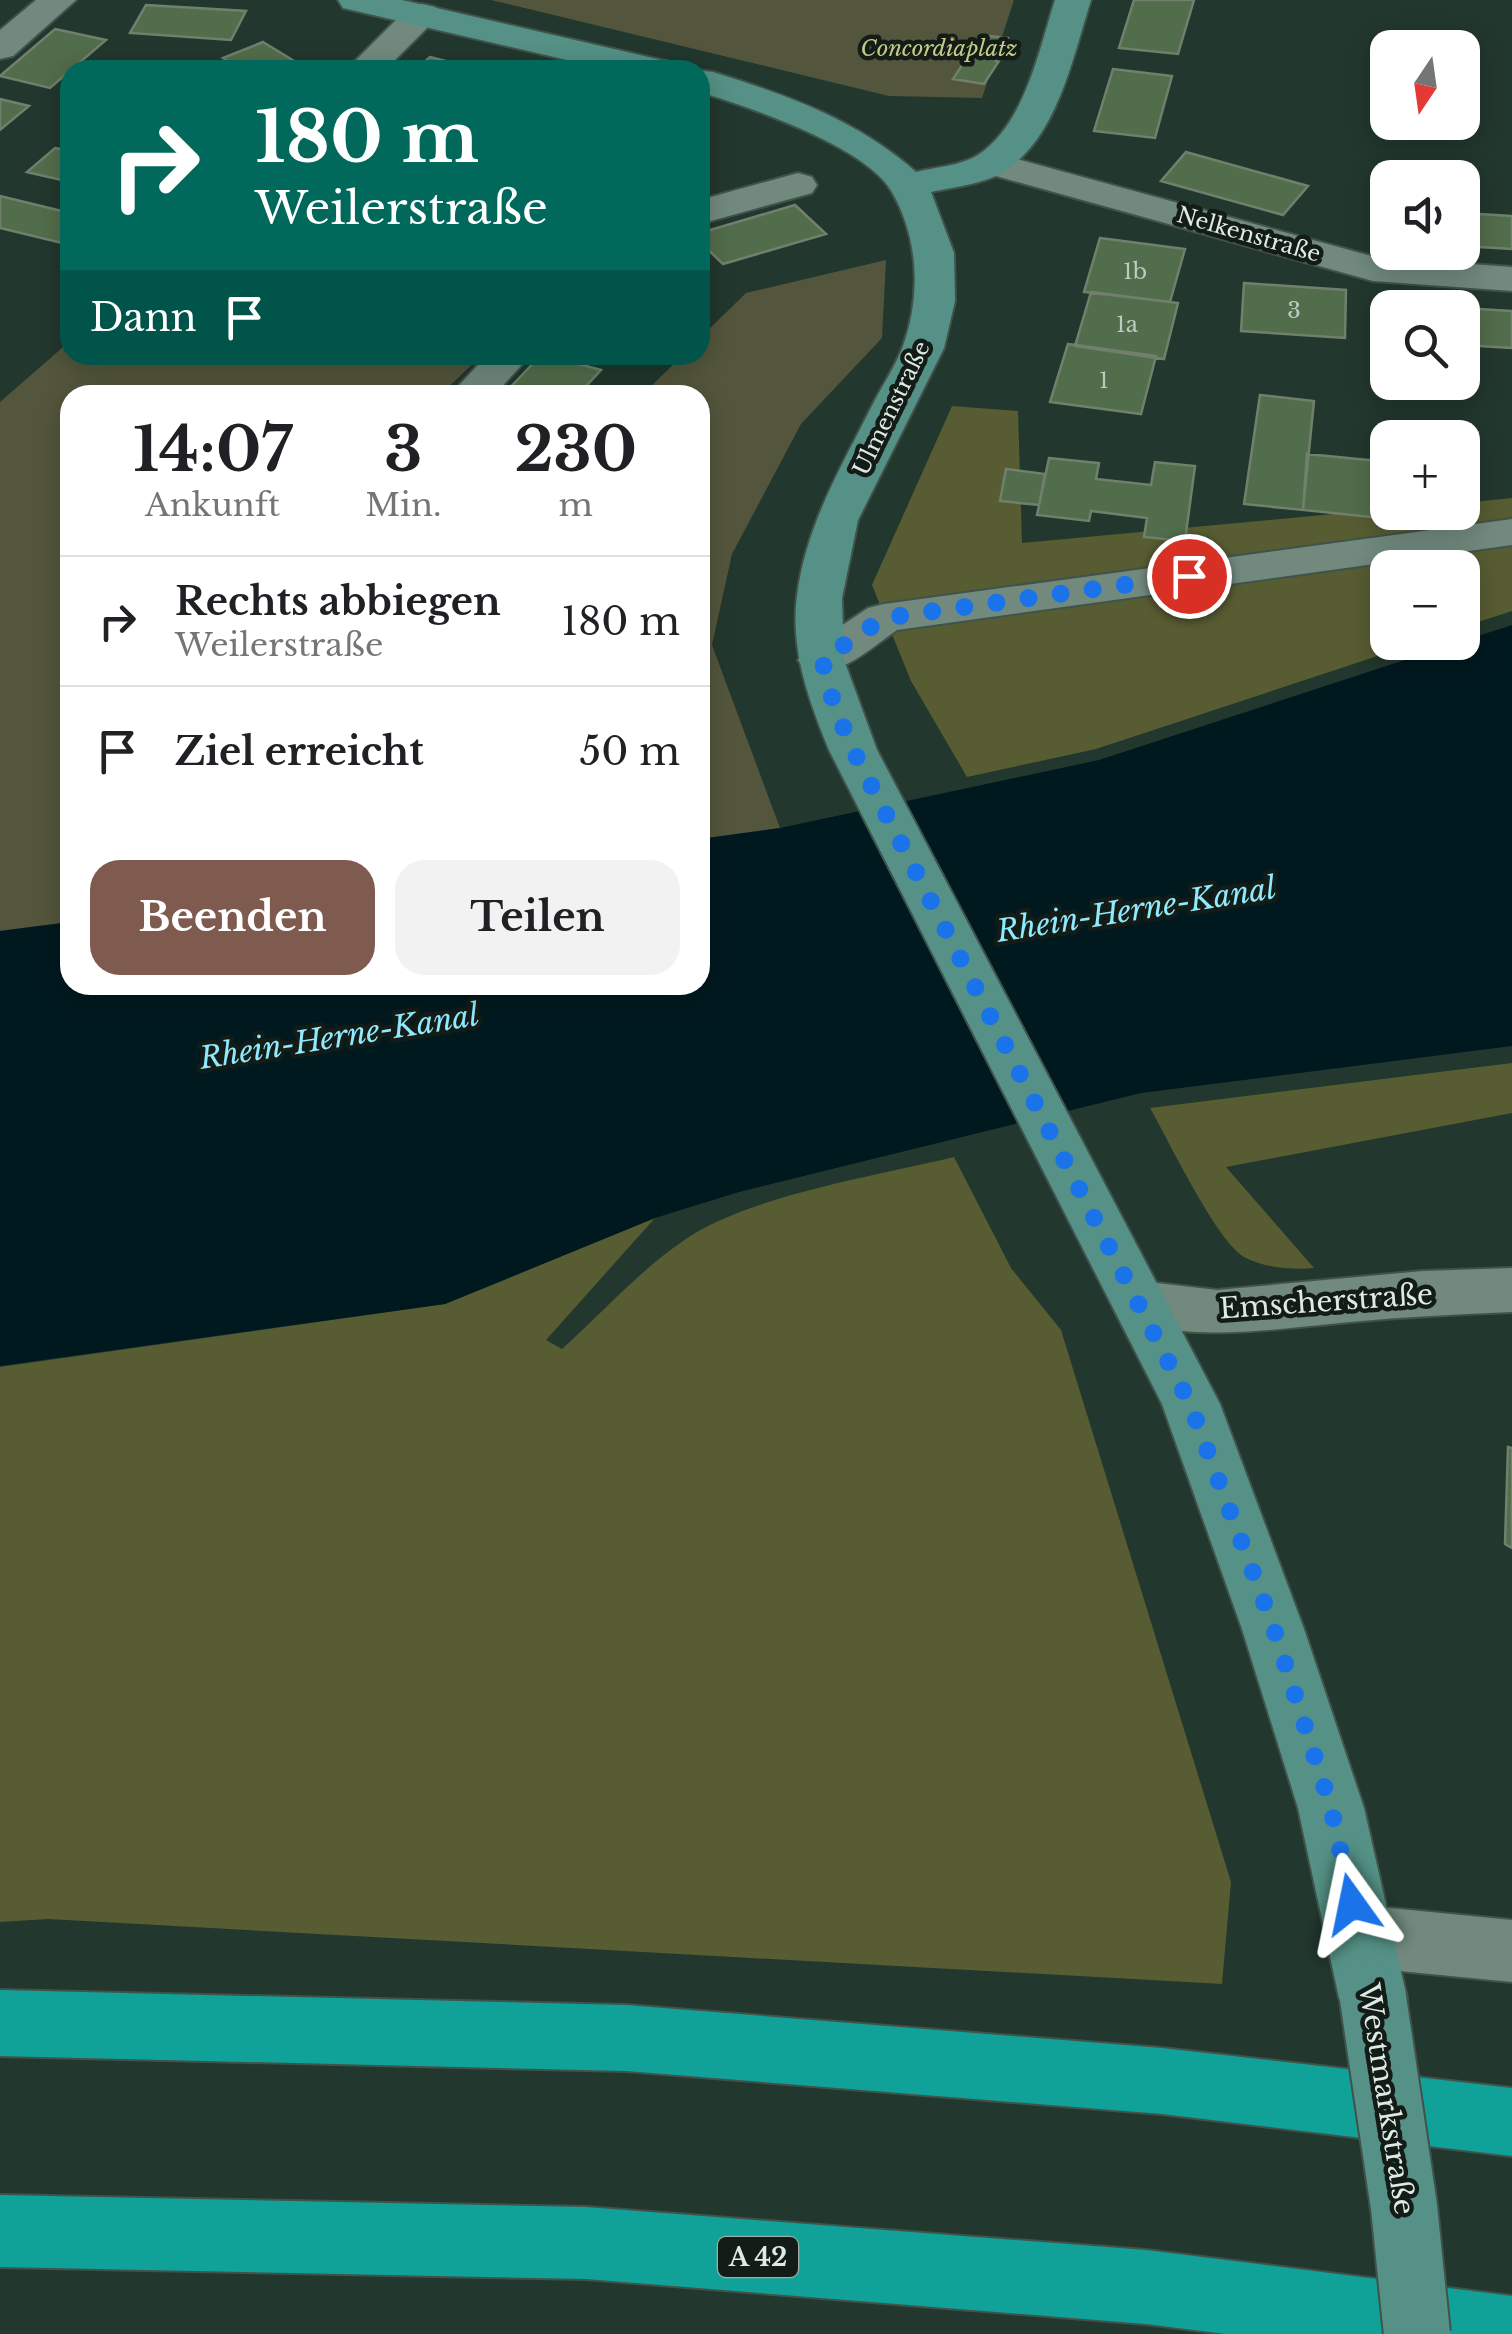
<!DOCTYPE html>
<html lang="de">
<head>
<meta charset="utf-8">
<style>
	:root { --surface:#fff; --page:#f2f2f2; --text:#202124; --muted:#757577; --line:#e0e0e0; --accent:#7f5a4f }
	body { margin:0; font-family:"Libre Baskerville",serif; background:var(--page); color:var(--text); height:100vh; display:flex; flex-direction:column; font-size:38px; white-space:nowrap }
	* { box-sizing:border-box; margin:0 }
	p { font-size:32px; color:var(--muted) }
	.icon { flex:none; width:55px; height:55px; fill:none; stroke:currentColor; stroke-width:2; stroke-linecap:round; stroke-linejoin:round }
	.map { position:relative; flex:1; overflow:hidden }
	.drawer { position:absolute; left:60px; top:385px; width:650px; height:610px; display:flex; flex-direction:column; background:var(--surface); border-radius:30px; box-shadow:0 5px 25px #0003 }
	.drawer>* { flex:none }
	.banner { position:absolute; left:60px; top:60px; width:650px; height:305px; border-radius:30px; box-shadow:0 5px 25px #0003; background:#00695c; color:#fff; overflow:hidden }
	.needle { width:65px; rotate:193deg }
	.fabs { position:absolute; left:1370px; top:30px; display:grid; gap:20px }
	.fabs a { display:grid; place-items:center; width:110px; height:110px; border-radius:20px; background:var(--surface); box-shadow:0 5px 25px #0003; font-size:50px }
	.pin { position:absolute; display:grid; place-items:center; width:85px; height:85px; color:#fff; margin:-42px; border:5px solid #fff; border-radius:50%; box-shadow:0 2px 10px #0007 }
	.me { position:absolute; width:110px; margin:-55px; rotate:348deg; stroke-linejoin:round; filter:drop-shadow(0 0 8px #0008) }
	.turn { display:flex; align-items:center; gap:35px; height:210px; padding:0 30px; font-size:45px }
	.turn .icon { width:130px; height:130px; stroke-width:2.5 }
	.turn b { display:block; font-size:70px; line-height:85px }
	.then { display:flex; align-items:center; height:95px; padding:0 30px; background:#0003; gap:20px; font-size:38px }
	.eta { display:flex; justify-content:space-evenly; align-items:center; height:170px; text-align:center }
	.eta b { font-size:60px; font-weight:800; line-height:70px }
	.button { display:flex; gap:20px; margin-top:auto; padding:20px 30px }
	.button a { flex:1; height:115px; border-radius:30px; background:var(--accent); color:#fff; font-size:40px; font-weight:800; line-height:115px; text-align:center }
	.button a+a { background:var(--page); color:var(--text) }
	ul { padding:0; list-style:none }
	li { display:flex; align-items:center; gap:30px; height:130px; padding:0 30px; border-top:2px solid var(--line) }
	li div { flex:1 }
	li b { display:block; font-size:38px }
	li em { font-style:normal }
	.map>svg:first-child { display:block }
	.green { fill:#53563c }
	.forest { fill:#575c32 }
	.water { fill:#00191f }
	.building { fill:#526d4b; stroke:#71806d; stroke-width:2.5 }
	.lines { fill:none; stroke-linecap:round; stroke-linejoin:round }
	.street-casing { stroke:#40534b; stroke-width:4 }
	.secondary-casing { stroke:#40534b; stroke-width:4 }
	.highway-casing { stroke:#40534b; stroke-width:4 }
	.street { fill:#728a7e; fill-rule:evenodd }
	.secondary { fill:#559186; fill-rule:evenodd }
	.highway { fill:#10a199; fill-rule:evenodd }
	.secondary-bridge-casing { stroke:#40534b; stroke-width:70; stroke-linecap:butt }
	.secondary-bridge { stroke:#559186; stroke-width:66 }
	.route { stroke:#1a73e8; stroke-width:18; stroke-dasharray:0 32.4 }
	.labels { text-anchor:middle; stroke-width:9; stroke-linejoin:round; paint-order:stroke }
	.far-park-label { font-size:22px; font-style:italic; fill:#c3cc87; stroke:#131c17 }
	.far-street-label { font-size:22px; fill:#deebe4; stroke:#131c17 }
	.number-label { font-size:22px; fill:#bbccbe }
	.shield { fill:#131c17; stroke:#a1ada6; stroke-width:2.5 }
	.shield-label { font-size:25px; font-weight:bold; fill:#deebe4 }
	.street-label { font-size:28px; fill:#deebe4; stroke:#131c17 }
	.water-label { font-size:30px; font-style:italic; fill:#8feafe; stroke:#131c17 }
</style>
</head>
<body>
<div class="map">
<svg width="1512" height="2334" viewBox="0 0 1512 2334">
	<rect width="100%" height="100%" fill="#22372d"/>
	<path class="green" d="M 491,0 L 1014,0 L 982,98 L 889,96 Z
		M 886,260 L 882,338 L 801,424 L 732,554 L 712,645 L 780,828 L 700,839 L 700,395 L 642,395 L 683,355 L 700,355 L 700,338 L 746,293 Z
		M 70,341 L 70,355 L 482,355 L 440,395 L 70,395 L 70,922 L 0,931 L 0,402 Z"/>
	<path class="forest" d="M 952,406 L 1018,411 L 1022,543 L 1387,509 L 1388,512 L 1462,512 L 1463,503 L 1512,498 L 1512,611 L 1463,627 L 1462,568 L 1388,568 L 1388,642 L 1417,643 L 1096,749 L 967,777 L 911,681 L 872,585 Z
		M 1512,1063 L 1512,1113 L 1226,1167 L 1314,1268 C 1292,1270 1266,1268 1246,1258 C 1218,1245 1168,1139 1150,1108 Z
		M 954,1157 L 1011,1268 L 1061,1330 L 1231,1882 L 1222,1984 L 48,1919 L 0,1922 L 0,1367 L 445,1304 L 655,1218 L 546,1340 L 562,1349 C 601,1314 639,1271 683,1241 C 746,1196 876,1176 954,1157 Z"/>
	<path class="water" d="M 1512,625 L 1512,1046 L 1141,1093 L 739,1192 L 655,1218 L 445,1304 L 0,1366 L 0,931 L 70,922 L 70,985 L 700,985 L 700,839 L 780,828 L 1099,760 Z"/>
	<path class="building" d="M 1134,0 L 1194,0 L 1178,54 L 1119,48 Z
		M 146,5 L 246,11 L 231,40 L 130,33 Z
		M 55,29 L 106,40 L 50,88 L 0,76 Z
		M 979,35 L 1008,38 L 999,61 L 973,57 Z
		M 263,42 L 309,70 L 243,70 L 223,58 Z
		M 968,56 L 999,61 L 984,84 L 953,79 Z
		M 430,57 L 481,70 L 415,70 Z
		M 1113,69 L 1172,76 L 1155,138 L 1094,131 Z
		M 0,99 L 29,106 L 0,130 Z
		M 55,148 L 70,151 L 70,182 L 27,172 Z
		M 1186,152 L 1308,186 L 1283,215 L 1161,181 Z
		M 0,196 L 70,213 L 70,245 L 0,228 Z
		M 795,205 L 826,234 L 723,264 L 700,242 L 700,233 Z
		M 1462,213 L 1512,216 L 1512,249 L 1462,246 Z
		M 1100,238 L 1185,249 L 1170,302 L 1084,292 Z
		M 1244,283 L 1346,290 L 1345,338 L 1241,331 Z
		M 1091,292 L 1178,303 L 1164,359 L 1075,346 Z
		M 1462,308 L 1512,311 L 1512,348 L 1462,345 Z
		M 1068,344 L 1156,356 L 1141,414 L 1050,402 Z
		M 541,355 L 545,355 L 601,370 L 578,395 L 503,395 Z
		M 1260,395 L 1314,401 L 1303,510 L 1244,504 Z
		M 1397,423 L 1478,432 L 1474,502 L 1462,500 L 1462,438 L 1396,438 Z
		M 1307,454 L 1388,462 L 1388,512 L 1391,512 L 1391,519 L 1303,510 Z
		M 1049,458 L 1099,463 L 1096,479 L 1151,485 L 1155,462 L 1195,466 L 1185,541 L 1144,537 L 1147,518 L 1091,511 L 1089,521 L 1037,515 Z
		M 1006,469 L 1045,474 L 1039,505 L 1000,501 Z
		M 1508,1447 L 1512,1448 L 1512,1548 L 1505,1544 Z"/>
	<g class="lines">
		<g class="street-casing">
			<path id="street" d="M 36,0 L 76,0 L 13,56 L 0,59 L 0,30 Z
				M 422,4 L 435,7 L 440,15 L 385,70 L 346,70 L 409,7 Z
				M 991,152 L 1375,257 L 1512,267 L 1512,291 L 1373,281 L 978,171 L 972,163 L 978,155 Z
				M 798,173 L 812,177 L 817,185 L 812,193 L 700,224 L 700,200 Z
				M 487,355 L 531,355 L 494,395 L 450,395 Z
				M 1512,519 L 1512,545 L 897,630 C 869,649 840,679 805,670 L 798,660 L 805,650 L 868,608 L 884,604 Z
				M 1512,1268 L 1512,1312 C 1458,1314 1404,1317 1350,1322 C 1273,1329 1195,1343 1120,1319 L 1111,1303 L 1120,1287 L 1140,1281 L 1217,1290 L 1423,1271 Z
				M 1359,1905 L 1512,1920 L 1512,1982 L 1359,1967 L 1335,1958 L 1325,1936 L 1335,1914 Z"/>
		</g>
		<g class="secondary-casing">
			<path id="secondary" d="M 338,0 L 402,0 L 670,62 L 675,70 L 610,70 L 343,8 Z
				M 1055,0 L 1091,0 C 1073,56 1058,136 1005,171 C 985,184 954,187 931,192 L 954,253 L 955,301 L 944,348 L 858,520 L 842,598 L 844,660 L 877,750 L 1220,1404 L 1304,1629 L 1364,1808 L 1407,1998 L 1397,2021 L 1373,2030 L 1349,2021 L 1339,1998 L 1298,1808 L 1242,1629 L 1162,1404 L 829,750 C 809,701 790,650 797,596 C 806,524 843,464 875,400 C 884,383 896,365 903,346 C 921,296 919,239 892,192 C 867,147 749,107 700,92 L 700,70 L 696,70 L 713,72 C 789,96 855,119 916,172 C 936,167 960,166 978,155 C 1025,124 1039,50 1055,0 Z"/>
		</g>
		<g class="highway-casing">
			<path id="highway" d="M 0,1990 L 626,2005 L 1162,2048 L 1512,2088 L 1512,2156 L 1162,2114 L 626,2071 L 0,2056 Z
				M 0,2195 L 586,2207 L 1146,2250 L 1512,2296 L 1512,2334 L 1226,2334 L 1146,2324 L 586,2279 L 0,2267 Z"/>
		</g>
		<use href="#street" class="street"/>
		<use href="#secondary" class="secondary"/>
		<use href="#highway" class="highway"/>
		<g class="secondary-bridge-casing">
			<path id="secondary-bridge" d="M 1373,1998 L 1404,2207 L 1417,2334"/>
		</g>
		<use href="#secondary-bridge" class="secondary-bridge"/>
	</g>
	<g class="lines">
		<path class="route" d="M 1189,576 L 884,618 L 822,660 L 834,705 L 853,750 L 1190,1404 L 1274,1629 L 1331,1808 L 1352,1904"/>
	</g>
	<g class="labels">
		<g class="far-park-label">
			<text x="939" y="56">Concordiaplatz</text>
		</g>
		<g class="far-street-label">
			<text transform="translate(1249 234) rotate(16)" y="8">Nelkenstraße</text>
			<text transform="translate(891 408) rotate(-64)" y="8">Ulmenstraße</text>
		</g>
		<g class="number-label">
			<text x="1135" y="279">1b</text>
			<text x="1294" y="318">3</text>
			<text x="1127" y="332">1a</text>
			<text x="1104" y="388">1</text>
		</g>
		<rect class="shield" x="718" y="2237" width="80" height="40" rx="8"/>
		<g class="shield-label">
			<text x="758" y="2266">A 42</text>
		</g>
		<g class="street-label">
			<text transform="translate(1326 1301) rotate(-4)" y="10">Emscherstraße</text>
			<text transform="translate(1387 2099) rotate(81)" y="10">Westmarkstraße</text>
		</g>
		<g class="water-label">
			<text transform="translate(1136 910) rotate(-9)" y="10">Rhein-Herne-Kanal</text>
			<text transform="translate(339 1037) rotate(-9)" y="10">Rhein-Herne-Kanal</text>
		</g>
	</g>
</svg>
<div class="fabs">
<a><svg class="needle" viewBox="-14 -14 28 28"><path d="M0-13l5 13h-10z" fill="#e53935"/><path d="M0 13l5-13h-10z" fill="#757577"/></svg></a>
<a><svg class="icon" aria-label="sound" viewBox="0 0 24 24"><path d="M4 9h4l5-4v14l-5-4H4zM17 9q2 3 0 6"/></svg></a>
<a><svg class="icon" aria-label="search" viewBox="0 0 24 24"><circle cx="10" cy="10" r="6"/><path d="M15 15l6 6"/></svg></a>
<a>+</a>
<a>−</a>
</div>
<div class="pin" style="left:1189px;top:576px;background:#d93025"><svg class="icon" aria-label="arrive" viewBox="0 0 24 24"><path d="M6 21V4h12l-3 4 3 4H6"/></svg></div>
<svg class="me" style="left:1352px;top:1904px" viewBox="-20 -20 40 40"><path d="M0-17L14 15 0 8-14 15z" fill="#1a73e8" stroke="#fff" stroke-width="4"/></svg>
<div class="banner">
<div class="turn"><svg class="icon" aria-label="right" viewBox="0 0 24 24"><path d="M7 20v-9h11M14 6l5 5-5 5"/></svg><div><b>180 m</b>Weilerstraße</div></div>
<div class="then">Dann<svg class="icon" aria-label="arrive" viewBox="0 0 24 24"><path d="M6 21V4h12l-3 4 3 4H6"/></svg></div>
</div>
<section class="drawer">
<div class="eta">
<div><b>14:07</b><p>Ankunft</p></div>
<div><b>3</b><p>Min.</p></div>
<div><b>230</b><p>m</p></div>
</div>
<ul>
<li><svg class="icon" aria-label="right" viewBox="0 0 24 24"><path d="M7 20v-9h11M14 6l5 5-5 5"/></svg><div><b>Rechts abbiegen</b><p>Weilerstraße</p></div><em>180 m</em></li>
<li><svg class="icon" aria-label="arrive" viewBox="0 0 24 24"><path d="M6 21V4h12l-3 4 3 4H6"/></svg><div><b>Ziel erreicht</b></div><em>50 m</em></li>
</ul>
<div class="button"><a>Beenden</a><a>Teilen</a></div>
</section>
</div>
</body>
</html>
